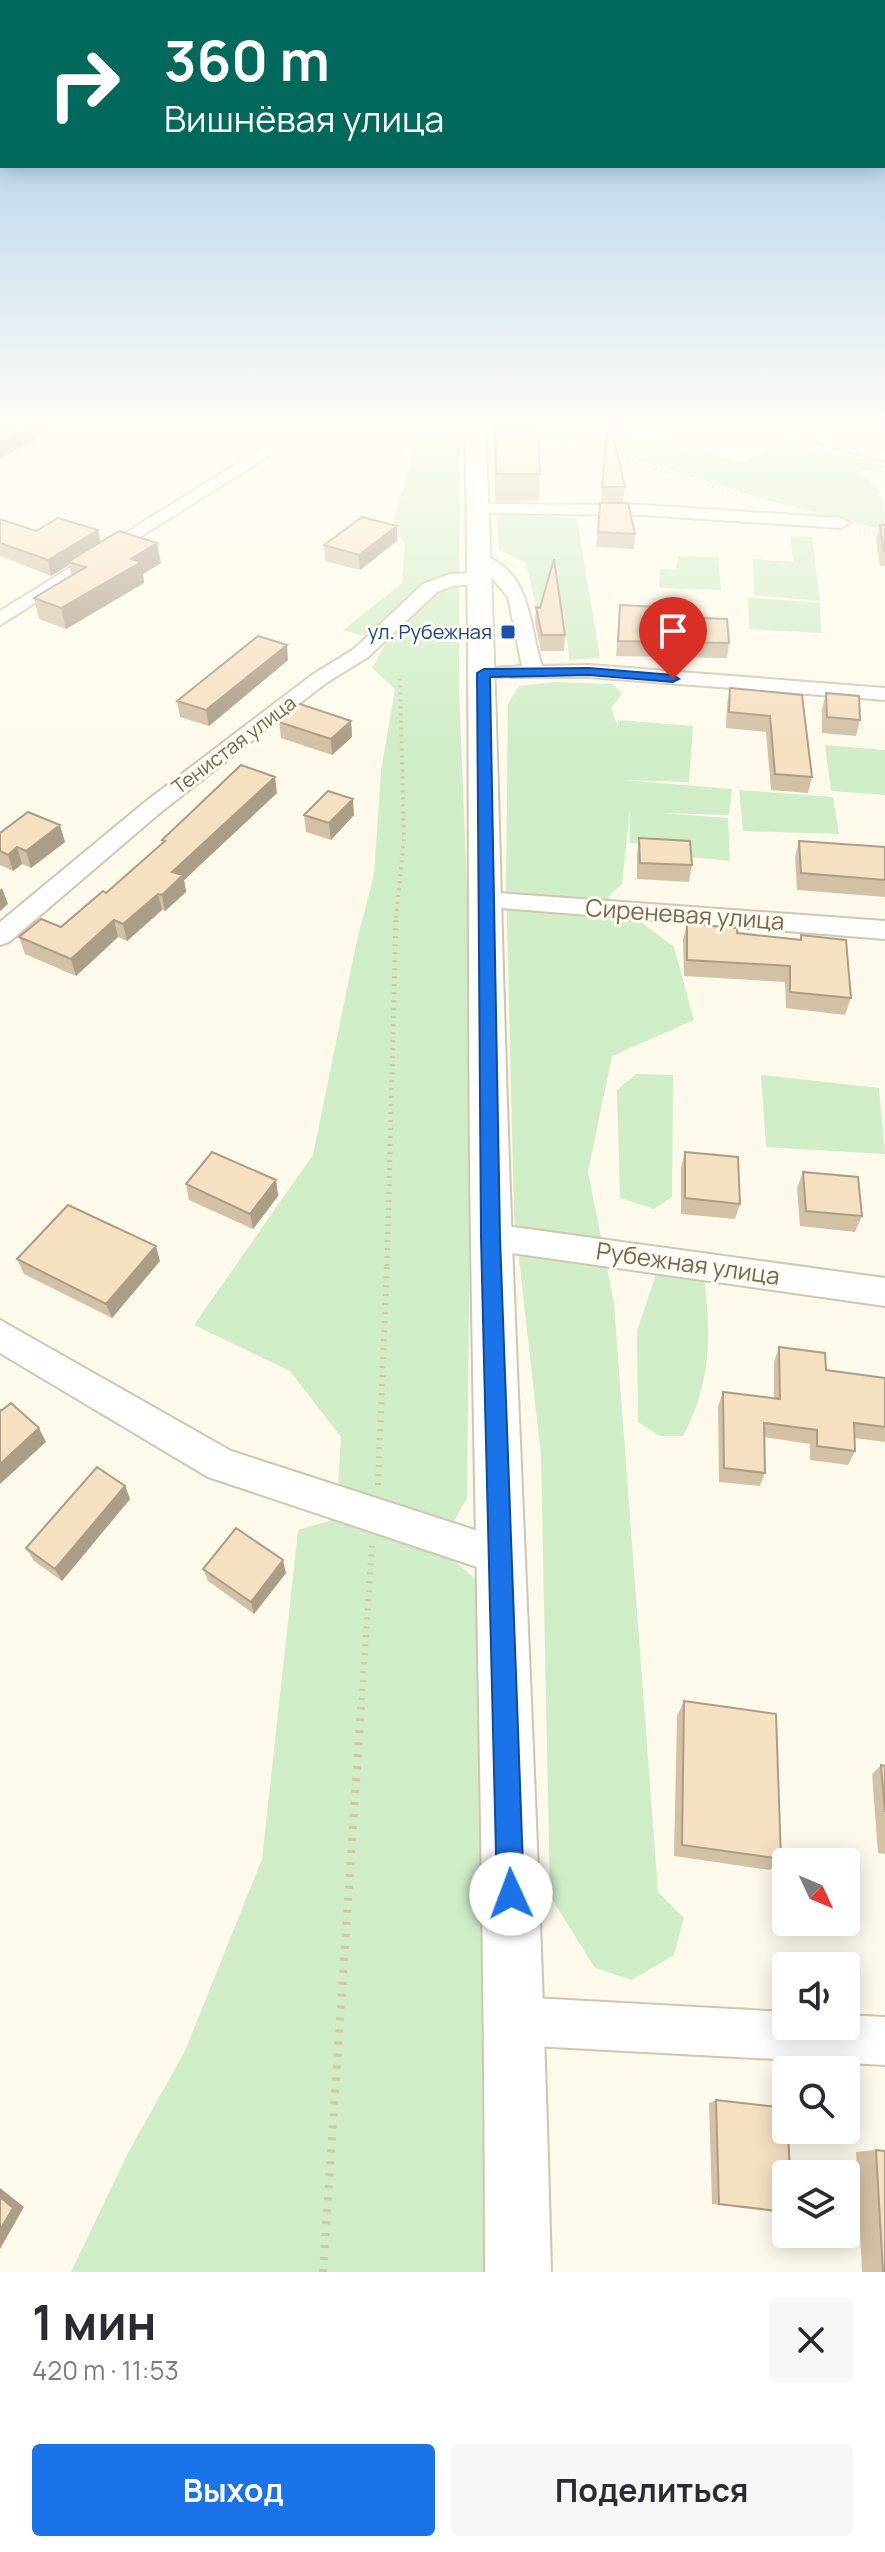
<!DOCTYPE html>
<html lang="ru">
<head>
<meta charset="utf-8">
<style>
	:root { --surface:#fff; --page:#f7f7f7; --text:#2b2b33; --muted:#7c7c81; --accent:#1a73e8 }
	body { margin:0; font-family:Manrope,sans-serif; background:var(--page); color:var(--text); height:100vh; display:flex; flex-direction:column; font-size:30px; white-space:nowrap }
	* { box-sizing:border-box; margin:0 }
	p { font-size:26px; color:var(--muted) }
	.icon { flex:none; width:44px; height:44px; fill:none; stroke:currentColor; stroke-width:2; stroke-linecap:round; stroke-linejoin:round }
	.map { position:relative; height:2272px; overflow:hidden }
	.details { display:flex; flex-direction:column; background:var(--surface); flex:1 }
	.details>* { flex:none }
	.guide { position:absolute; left:0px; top:0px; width:886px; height:168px; box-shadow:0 4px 20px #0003; background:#00695c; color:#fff; overflow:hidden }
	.needle { width:52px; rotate:134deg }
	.buttons { position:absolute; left:772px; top:1848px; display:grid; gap:16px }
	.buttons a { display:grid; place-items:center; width:88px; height:88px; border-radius:8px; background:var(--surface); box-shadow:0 4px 20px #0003; font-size:40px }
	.pin { position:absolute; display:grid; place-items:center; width:68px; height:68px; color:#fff; margin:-82px -34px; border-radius:50% 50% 50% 0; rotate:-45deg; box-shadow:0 0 8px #0007 }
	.pin .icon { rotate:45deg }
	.me { position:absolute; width:88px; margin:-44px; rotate:358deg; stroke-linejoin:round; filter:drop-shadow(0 0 6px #0008) }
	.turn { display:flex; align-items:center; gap:28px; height:168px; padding:0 32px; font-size:36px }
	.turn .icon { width:104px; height:104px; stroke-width:2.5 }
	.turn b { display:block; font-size:56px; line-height:68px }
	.round { display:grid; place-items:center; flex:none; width:84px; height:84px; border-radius:8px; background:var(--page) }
	.overview { display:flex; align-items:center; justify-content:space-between; height:136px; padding:0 32px }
	h1 { font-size:48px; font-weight:700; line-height:60px }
	.cta { display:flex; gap:16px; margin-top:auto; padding:16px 32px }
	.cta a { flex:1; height:92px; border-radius:8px; background:var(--accent); color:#fff; font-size:32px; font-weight:700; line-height:92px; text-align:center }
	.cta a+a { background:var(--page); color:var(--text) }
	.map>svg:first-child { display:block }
	.green { fill:#cfedc7 }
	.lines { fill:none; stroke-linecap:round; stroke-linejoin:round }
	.minor-casing { stroke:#d2c5af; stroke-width:4 }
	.tertiary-casing { stroke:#d2c5af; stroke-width:4 }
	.path-far4 { stroke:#dbc4a3; stroke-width:3; stroke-dasharray:1 4; stroke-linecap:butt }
	.path-far3 { stroke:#dbc4a3; stroke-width:4; stroke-dasharray:2 5; stroke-linecap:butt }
	.path-far2 { stroke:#dbc4a3; stroke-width:5; stroke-dasharray:2 6; stroke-linecap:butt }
	.path-far1 { stroke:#dbc4a3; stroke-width:6; stroke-dasharray:2 7; stroke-linecap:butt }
	.path { stroke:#dbc4a3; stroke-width:8; stroke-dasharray:3 9; stroke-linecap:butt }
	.minor { fill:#fff; fill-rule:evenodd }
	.tertiary { fill:#fff; fill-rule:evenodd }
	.wall { fill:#d3c1a6 }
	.shaded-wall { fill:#ac9d87 }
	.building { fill:#f5e0c1; stroke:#ac9d87; stroke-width:2 }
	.route { fill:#1a73e8; stroke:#114b97; stroke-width:2 }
	.transit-dot { fill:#1a4fb4; stroke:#fffdf2; stroke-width:3 }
	.labels { text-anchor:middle; stroke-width:6; stroke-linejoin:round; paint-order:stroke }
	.far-transit-label { font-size:20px; fill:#164399; stroke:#fffdf2; text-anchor:end }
	.far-street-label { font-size:20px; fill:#7b664b; stroke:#fffdf2 }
	.street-label { font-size:24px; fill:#7b664b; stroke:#fffdf2 }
</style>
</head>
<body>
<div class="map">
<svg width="885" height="2272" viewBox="0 0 885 2272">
	<rect width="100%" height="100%" fill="#fefaeb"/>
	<path class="green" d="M 406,427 L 457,427 L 460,433 L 459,688 L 472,1015 L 467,1498 L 453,1523 L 338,1488 L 341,1437 L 290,1371 L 194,1325 L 313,1155 L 357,940 L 374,875 L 381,771 L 395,689 L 372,668 L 386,643 L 343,630 L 402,583 L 405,543 L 393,527 L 418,430 Z
		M 515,427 L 612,427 L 644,439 L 743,462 L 781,441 L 838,456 L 843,454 L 885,466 L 882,472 L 862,470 L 860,474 C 885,487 885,503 885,530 L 767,500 L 579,442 L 515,437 Z
		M 812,427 L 885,427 L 885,445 Z
		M 518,514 L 577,519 L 600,658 L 569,660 L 564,612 L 537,611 L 526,563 L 499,549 L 497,515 Z
		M 790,536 L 812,537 L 820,601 L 754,595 L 753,559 L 793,562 Z
		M 678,556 L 718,557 L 721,590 L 659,588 L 660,569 L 676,570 Z
		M 748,597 L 820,603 L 821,633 L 749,629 Z
		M 555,682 L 613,684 L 622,694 L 611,708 L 618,727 L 618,720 L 693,726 L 689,782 L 623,780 L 732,789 L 729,815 L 659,813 L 728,818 L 730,861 L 669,855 L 668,846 L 630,843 L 630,811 L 622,884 L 608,897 L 674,947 L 694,1020 L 612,1056 L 588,1172 L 614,1303 L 658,1892 L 684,1918 L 674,1955 L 632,1980 L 595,1968 L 550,1896 L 541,1456 L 514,1214 L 506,883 L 508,704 L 519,686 Z
		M 825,745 L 885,750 L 885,795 L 831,791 Z
		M 739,790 L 833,797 L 839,834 L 743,831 Z
		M 636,1074 L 673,1075 L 672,1197 L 654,1209 L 620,1198 L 617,1090 Z
		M 761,1075 L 879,1088 L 885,1154 L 766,1147 Z
		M 657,1271 L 704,1276 C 711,1334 712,1382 683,1436 L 660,1436 L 638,1422 L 637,1331 Z
		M 335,1519 L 451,1558 L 482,1585 L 493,2272 L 71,2272 L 128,2153 L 185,2051 L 262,1859 L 298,1530 Z"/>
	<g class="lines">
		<g class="minor-casing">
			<path id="minor" d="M 296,427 L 315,427 L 0,625 L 0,611 Z
				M 479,504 L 643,505 L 841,518 L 850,523 L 841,528 L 643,515 L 473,513 L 473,505 Z
				M 478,554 C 532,568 528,624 542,666 L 589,665 L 885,688 L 885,700 L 589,677 L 477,677 L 474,673 L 477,669 L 522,666 L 508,597 L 491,577 L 469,560 Z
				M 478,573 L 487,579 L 485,583 L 453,586 L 437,592 L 368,657 L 326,683 L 161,812 L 9,942 L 0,945 L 0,922 L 145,802 L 312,675 L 354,649 L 423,584 L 450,574 Z
				M 485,892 L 885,921 L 885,939 L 476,906 L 472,900 L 476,894 Z
				M 491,1224 L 885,1278 L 885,1306 L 491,1250 L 480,1246 L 475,1237 L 480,1228 Z
				M 0,1320 L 231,1451 L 515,1543 L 520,1556 L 515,1569 L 501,1575 L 208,1477 L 0,1353 Z
				M 515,1997 L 786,2012 L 786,2026 L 846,2026 L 846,2015 L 885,2017 L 885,2065 L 515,2045 L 498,2038 L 491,2021 L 498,2004 Z"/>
		</g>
		<g class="tertiary-casing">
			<path id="tertiary" d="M 465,427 L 485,427 C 498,699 501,971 512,1243 C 525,1586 543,1929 551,2272 L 485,2272 C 485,1929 476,1586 471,1243 C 467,971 471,699 465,427 Z
				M 773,427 L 806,427 L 885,449 L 885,461 L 776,431 Z"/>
		</g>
		<path class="path-far4" d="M 527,427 L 739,495
			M 859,530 L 885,535"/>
		<path class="path-far3" d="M 396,918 L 404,839 L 400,679"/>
		<path class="path-far2" d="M 387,1266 L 396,916"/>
		<path class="path-far1" d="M 378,1485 L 387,1264
			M 361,1709 L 372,1546"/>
		<path class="path" d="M 323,2272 L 361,1707"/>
		<use href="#minor" class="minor"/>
		<use href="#tertiary" class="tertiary"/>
	</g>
	<path class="wall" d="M 495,427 L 540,474 L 539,501 L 495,501 Z
		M 607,432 L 625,487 L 623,502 L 601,502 Z
		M 600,503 L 635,534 L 634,549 L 596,547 Z
		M 0,519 L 36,531 L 100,542 L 161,563 L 143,574 L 144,583 L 66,629 L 39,619 L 34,598 L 72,576 L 69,565 L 51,576 L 0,556 Z
		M 880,525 L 885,525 L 885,566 L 880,566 L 876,540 Z
		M 397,526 L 397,541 L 360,570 L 325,561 L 324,545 Z
		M 620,605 L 658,616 L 729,643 L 727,658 L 616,656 Z
		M 536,607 L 565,635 L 564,651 L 541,651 L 535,623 Z
		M 288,660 L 209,726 L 180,717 L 177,701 Z
		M 730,688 L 802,695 L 812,777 L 808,793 L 771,790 L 766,732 L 726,728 L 727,704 Z
		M 826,693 L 860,720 L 856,736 L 822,733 L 822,709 Z
		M 351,721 L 352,737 L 332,755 L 281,738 L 279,722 Z
		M 277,793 L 184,880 L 186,892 L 165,911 L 162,910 L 127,941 L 118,937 L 76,976 L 25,954 L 19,937 L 61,927 L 106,893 L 163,843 L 162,840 Z
		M 304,815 L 354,815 L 331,840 L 306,832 Z
		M 0,833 L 65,842 L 31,868 L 22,864 L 13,871 L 0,865 Z
		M 639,838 L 692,865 L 689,882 L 637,879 L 637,854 Z
		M 799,841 L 885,847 L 885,897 L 797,890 L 795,857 Z
		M 687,924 L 737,933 L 800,939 L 801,935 L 851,998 L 845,1015 L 786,1008 L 785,982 L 684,976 L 683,940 Z
		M 685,1152 L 740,1204 L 735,1219 L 681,1214 L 681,1168 Z
		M 803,1172 L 862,1216 L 855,1232 L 800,1226 L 797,1188 Z
		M 276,1180 L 278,1196 L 253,1229 L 189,1200 L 186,1184 Z
		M 17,1259 L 160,1261 L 112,1318 L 24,1274 Z
		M 779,1347 L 826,1370 L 885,1378 L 885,1442 L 855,1438 L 855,1451 L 848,1465 L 810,1460 L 810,1444 L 764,1437 L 765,1473 L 760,1486 L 719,1482 L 718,1406 L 723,1392 L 774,1398 L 774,1362 Z
		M 125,1486 L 130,1499 L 62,1581 L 34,1561 L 26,1548 Z
		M 203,1569 L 286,1573 L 254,1614 L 208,1581 Z
		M 684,1701 L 781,1859 L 770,1870 L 674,1856 L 677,1716 Z
		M 881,1765 L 885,1766 L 885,1854 L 878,1853 L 872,1774 Z
		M 716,2100 L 786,2212 L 712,2204 L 709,2103 Z
		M 876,2150 L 885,2272 L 862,2272 L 856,2152 Z"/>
	<path class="shaded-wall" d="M 31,427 L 61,427 L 0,459 L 0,443 Z
		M 397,526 L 397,541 L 360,570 L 359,555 Z
		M 98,530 L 101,545 L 68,562 L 69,565 L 51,576 L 48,560 Z
		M 157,543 L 161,563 L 143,574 L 144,583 L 66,629 L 61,608 L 131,559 Z
		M 287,645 L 288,660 L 209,726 L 206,710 Z
		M 351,721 L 352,737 L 332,755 L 331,739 Z
		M 275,777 L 277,793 L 184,880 L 186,892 L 165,911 L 162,895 L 172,872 Z
		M 353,799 L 354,815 L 331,840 L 329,823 Z
		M 60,825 L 65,842 L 31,868 L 26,851 Z
		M 17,847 L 22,864 L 13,871 L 8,855 Z
		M 2,888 L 8,904 L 0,911 L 0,890 Z
		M 158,894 L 162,910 L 127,941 L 123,924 Z
		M 114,920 L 118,937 L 76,976 L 71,959 Z
		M 276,1180 L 278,1196 L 253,1229 L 250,1214 Z
		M 156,1246 L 160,1261 L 112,1318 L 106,1304 Z
		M 39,1428 L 46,1442 L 0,1484 L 0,1464 Z
		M 125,1486 L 130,1499 L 62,1581 L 55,1569 Z
		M 283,1560 L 286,1573 L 254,1614 L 251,1602 Z
		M 0,2188 L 24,2207 L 0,2249 Z"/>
	<path class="building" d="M 0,427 L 31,427 L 0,443 Z
		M 495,427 L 538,427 L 540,474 L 496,474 Z
		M 612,431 L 625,487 L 602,487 L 607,432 Z
		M 600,503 L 628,503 L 635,534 L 598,532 Z
		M 362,517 L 397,526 L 359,555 L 324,545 Z
		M 58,518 L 98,530 L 48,560 L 0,543 L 0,519 L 36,531 Z
		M 880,525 L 885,525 L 885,551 L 884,551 Z
		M 119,531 L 157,543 L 131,559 L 141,562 L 61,608 L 34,598 L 86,567 L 68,562 Z
		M 554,559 L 565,635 L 542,635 L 536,607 L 540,608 Z
		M 620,605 L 658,607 L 658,616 L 727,619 L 729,643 L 618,641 Z
		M 258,636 L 287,645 L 206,710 L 177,701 Z
		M 730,688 L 802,695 L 812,777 L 775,774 L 770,716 L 729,712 Z
		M 826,693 L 859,696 L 860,720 L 827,717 Z
		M 300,704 L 351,721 L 331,739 L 279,722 Z
		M 241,765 L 275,777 L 172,872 L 183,875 L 162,895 L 158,894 L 123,924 L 114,920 L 71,959 L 19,937 L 41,919 L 61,927 L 103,891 L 106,893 L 165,841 L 162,840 Z
		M 328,791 L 353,799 L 329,823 L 304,815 Z
		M 28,812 L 60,825 L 26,851 L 17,847 L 8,855 L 0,851 L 0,833 Z
		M 639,838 L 690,841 L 692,865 L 640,863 Z
		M 799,841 L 885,847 L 885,880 L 801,873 Z
		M 687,924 L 737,928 L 737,933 L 801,940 L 801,935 L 846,940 L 851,998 L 790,992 L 790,966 L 687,960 Z
		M 212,1152 L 276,1180 L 250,1214 L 186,1184 Z
		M 685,1152 L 738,1157 L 740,1204 L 685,1198 Z
		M 803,1172 L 858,1177 L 862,1216 L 806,1211 Z
		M 68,1205 L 156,1246 L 106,1304 L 17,1259 Z
		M 779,1347 L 825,1353 L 826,1370 L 885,1378 L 885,1427 L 854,1423 L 855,1451 L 817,1446 L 817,1430 L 764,1423 L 765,1473 L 724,1468 L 723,1392 L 780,1399 Z
		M 11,1403 L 39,1428 L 0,1464 L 0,1410 L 1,1411 Z
		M 97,1467 L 125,1486 L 55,1569 L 26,1548 Z
		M 236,1528 L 283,1560 L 251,1602 L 203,1569 Z
		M 684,1701 L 776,1714 L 781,1859 L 682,1845 Z
		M 881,1765 L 885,1766 L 885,1812 Z
		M 716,2100 L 786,2108 L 786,2130 L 788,2130 L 790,2174 L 786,2174 L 786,2212 L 719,2204 Z
		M 876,2150 L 885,2151 L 885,2272 L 883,2272 Z
		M 0,2197 L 13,2208 L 0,2230 Z"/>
	<linearGradient id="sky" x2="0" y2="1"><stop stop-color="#97c3e8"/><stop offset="0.57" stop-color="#fffdf6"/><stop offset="1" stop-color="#fffdf6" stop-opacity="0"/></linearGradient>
	<rect width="885" height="745" fill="url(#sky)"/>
	<path class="route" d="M 589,668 L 673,675 L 679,679 L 673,682 L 589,675 L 490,677 L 500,1237 L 524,1894 L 520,1904 L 511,1908 L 501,1904 L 497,1894 L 481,1237 L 477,673 L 484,669 Z"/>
	<rect class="transit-dot" x="500" y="624" width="16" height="16" rx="4"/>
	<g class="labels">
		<g class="far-transit-label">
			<text x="492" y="639">ул. Рубежная</text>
		</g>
		<g class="far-street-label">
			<text transform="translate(234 745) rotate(-37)" y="7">Тенистая улица</text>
		</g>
		<g class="street-label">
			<text transform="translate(685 915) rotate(4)" y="8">Сиреневая улица</text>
			<text transform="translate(688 1264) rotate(8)" y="8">Рубежная улица</text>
		</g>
	</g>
</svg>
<div class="buttons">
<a><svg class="needle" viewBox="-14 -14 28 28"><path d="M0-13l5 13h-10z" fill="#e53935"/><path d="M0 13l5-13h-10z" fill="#7c7c81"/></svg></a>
<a><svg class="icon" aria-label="sound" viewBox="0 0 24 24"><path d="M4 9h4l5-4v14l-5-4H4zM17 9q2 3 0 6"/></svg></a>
<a><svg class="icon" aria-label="search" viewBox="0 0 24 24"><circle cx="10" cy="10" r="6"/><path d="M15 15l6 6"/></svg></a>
<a><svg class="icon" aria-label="layers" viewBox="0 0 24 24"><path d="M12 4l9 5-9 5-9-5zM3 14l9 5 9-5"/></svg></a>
</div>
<div class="pin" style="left:673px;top:679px;background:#d93025"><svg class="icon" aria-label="arrive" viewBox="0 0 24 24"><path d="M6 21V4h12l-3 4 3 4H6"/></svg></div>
<svg class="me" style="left:511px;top:1894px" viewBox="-20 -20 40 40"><circle r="19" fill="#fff"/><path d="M0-13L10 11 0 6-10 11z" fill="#1a73e8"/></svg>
<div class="guide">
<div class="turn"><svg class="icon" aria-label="right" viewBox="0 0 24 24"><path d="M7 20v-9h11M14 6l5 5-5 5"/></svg><div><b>360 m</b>Вишнёвая улица</div></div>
</div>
</div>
<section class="details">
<div class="overview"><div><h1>1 мин</h1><p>420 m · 11:53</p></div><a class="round"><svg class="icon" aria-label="close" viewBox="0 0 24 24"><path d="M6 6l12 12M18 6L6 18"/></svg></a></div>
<div class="cta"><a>Выход</a><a>Поделиться</a></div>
</section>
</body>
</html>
